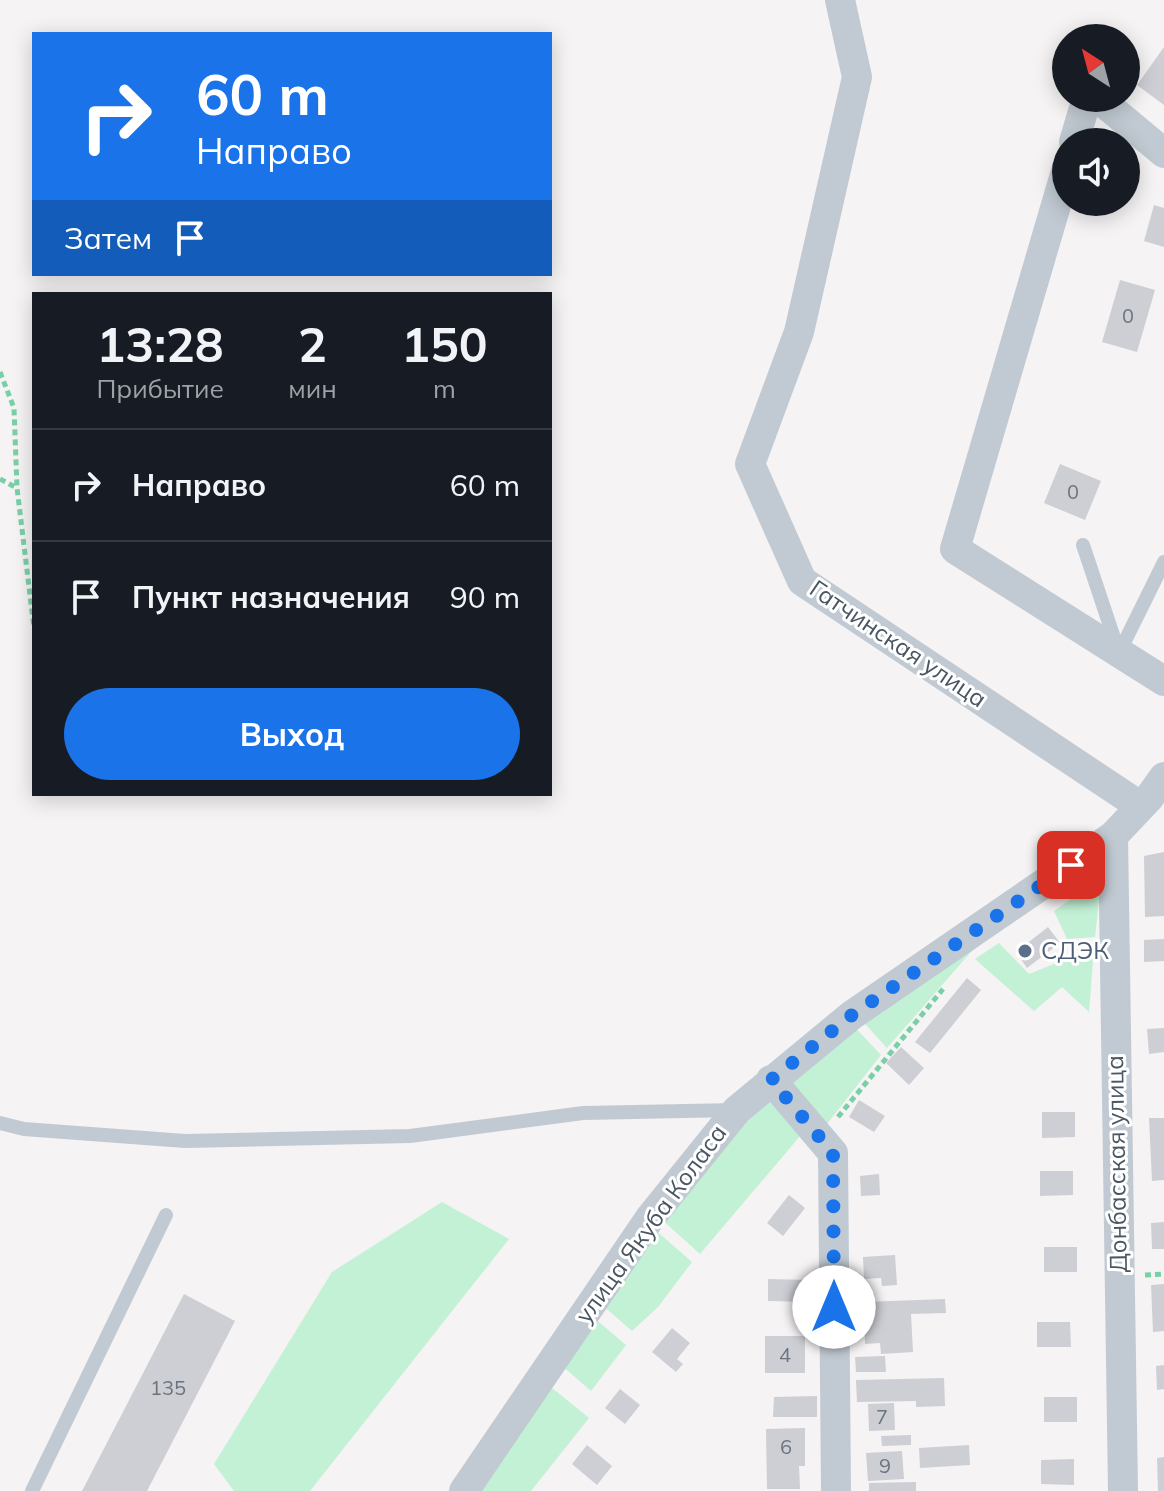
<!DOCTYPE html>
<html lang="ru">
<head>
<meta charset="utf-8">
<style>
	:root { --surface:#171b24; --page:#242831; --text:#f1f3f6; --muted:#9ea1a6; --line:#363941; --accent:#1a73e8 }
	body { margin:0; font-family:Mulish,sans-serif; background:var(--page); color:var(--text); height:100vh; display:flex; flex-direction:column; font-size:30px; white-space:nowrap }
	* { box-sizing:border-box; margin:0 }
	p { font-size:26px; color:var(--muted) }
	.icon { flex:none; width:44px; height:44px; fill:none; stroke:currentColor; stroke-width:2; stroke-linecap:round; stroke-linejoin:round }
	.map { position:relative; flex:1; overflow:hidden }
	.drawer { position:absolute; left:32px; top:292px; width:520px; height:504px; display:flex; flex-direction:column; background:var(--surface); border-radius:0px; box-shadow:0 4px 20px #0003 }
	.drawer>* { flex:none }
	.hud { position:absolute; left:32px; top:32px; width:520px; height:244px; border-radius:0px; box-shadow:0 4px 20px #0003; background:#1a73e8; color:#fff; overflow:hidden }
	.needle { width:52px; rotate:324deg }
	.tools { position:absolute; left:1052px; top:24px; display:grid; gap:16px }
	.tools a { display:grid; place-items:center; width:88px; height:88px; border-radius:50%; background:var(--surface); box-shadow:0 4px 20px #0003; font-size:40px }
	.pin { position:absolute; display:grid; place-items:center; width:68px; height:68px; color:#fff; margin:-34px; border-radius:16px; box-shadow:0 4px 12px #0006 }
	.me { position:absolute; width:88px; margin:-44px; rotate:0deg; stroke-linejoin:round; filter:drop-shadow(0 0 6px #0008) }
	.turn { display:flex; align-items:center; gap:28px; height:168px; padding:0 32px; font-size:36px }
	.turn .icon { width:104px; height:104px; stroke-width:2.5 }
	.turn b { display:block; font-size:56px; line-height:68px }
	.then { display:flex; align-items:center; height:76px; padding:0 32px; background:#0003; gap:16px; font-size:30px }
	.eta { display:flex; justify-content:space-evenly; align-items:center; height:136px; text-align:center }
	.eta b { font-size:48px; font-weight:700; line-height:56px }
	.cta { display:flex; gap:16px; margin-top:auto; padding:16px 32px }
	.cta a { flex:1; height:92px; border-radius:48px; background:var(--accent); color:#fff; font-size:32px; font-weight:700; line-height:92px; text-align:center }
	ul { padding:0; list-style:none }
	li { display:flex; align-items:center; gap:24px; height:112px; padding:0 32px; border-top:2px solid var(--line) }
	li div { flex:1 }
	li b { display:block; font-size:30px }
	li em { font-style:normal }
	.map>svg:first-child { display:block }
	.green { fill:#c3f1d5 }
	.building { fill:#cdcfd5 }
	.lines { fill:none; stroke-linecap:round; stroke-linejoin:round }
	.path { stroke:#7ad0a6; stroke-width:5; stroke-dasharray:6 4; stroke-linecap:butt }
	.lane { stroke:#c1cad2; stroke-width:14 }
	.street { stroke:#c1cad2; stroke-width:30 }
	.route { stroke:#1a73e8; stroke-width:14; stroke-dasharray:0 25.2 }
	.service-dot { fill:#5c6f8a; stroke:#fff; stroke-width:3 }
	.labels { text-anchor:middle; stroke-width:6; stroke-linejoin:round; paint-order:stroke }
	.number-label { font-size:20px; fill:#6b747e }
	.street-label { font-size:24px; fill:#4a5661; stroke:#fff }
	.service-label { font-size:24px; fill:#4e5e75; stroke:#fff; text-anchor:start }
</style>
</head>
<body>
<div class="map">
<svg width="1164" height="1491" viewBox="0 0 1164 1491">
	<rect width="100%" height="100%" fill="#f5f3f3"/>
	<path class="green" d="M 1101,883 L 1095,937 L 1067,939 L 1054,911 L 1081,892 Z
		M 1008,922 L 970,953 L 887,1048 L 857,1015 Z
		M 999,943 L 1029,974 L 1094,948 L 1089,1012 L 1062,987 L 1034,1011 L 975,959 Z
		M 849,1021 L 881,1055 L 820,1133 L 776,1083 Z
		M 770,1088 L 806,1129 L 700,1254 L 659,1217 Z
		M 442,1202 L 509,1239 L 310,1491 L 234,1491 L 214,1464 L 332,1272 Z
		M 653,1228 L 692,1262 L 658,1307 L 632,1331 L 601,1304 Z
		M 593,1317 L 626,1345 L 591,1391 L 560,1364 Z
		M 546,1383 L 589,1418 L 531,1491 L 470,1491 Z"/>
	<path class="building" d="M 1164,47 L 1164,105 L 1137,85 Z
		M 1154,205 L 1164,208 L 1164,247 L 1144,241 Z
		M 1120,280 L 1155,290 L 1137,352 L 1102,342 Z
		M 1060,464 L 1101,481 L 1085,520 L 1044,503 Z
		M 1164,852 L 1164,916 L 1145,917 L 1144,856 Z
		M 1048,927 L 1060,943 L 1027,968 L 1016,952 Z
		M 1164,939 L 1164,961 L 1144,962 L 1144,940 Z
		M 967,978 L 981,990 L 930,1053 L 915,1042 Z
		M 1164,1028 L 1164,1052 L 1149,1054 L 1147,1029 Z
		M 901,1047 L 924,1068 L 909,1085 L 886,1063 Z
		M 859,1100 L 885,1116 L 874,1132 L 849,1117 Z
		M 1042,1112 L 1075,1112 L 1075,1137 L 1042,1138 Z
		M 1149,1118 L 1164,1118 L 1164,1180 L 1152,1181 Z
		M 1040,1171 L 1073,1171 L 1073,1195 L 1040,1196 Z
		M 879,1174 L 880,1195 L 861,1196 L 860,1176 Z
		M 789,1195 L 805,1208 L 783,1236 L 767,1223 Z
		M 1164,1222 L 1164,1249 L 1152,1249 L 1151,1223 Z
		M 1044,1247 L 1077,1247 L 1077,1272 L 1044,1272 Z
		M 895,1255 L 897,1285 L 882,1286 L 881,1278 L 864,1279 L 863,1257 Z
		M 768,1279 L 810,1280 L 810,1302 L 768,1301 Z
		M 1164,1284 L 1164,1331 L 1153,1332 L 1151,1285 Z
		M 184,1294 L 235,1321 L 147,1491 L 82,1491 Z
		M 945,1299 L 946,1313 L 911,1314 L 913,1352 L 881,1354 L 880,1343 L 865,1344 L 864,1302 Z
		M 1037,1322 L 1070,1322 L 1071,1347 L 1037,1347 Z
		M 672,1328 L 690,1343 L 677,1359 L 683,1364 L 676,1372 L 652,1352 Z
		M 765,1336 L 805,1336 L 805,1373 L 765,1373 Z
		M 885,1356 L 886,1372 L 856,1372 L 855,1357 Z
		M 1164,1365 L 1164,1389 L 1157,1390 L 1156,1366 Z
		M 944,1378 L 945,1406 L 916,1407 L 916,1401 L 857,1402 L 856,1380 Z
		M 620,1389 L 640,1405 L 625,1424 L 605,1408 Z
		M 817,1396 L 817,1417 L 773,1417 L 774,1397 Z
		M 1044,1397 L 1077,1397 L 1077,1422 L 1044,1422 Z
		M 894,1403 L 895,1430 L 869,1431 L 868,1404 Z
		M 805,1428 L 805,1466 L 799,1466 L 800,1489 L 767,1489 L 766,1429 Z
		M 911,1435 L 911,1445 L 882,1446 L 881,1436 Z
		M 587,1445 L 612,1466 L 597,1485 L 572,1464 Z
		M 969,1445 L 970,1465 L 920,1468 L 919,1448 Z
		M 902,1451 L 904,1479 L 868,1481 L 866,1453 Z
		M 1164,1457 L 1164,1491 L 1158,1491 L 1157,1458 Z
		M 1074,1459 L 1074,1485 L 1041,1484 L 1041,1460 Z
		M 916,1482 L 916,1491 L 869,1491 L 869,1483 Z"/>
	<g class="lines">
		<path class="path" d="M 0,372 L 14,408 L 17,488 L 34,628
			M 0,479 L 17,488
			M 838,1117 L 943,989
			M 1145,1275 L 1164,1274"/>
		<path class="lane" d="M 1083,545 L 1119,653 L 1164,562
			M 0,1123 L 24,1129 L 185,1141 L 410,1136 L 583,1113 L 736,1110
			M 32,1491 L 166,1215"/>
		<path class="street" d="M 840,0 L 857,77 L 799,332 L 750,464 L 802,581 L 1140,806
			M 1098,98 L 1164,153
			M 1074,142 L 1087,98
			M 1066,171 L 955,549 L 1164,681
			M 1113,836 L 1123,1491
			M 771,1080 L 833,1153 L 836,1491
			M 464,1491 L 650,1218 L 737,1110 L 852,1015 L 1113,836 L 1149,798 L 1164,777"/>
	</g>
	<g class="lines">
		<path class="route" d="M 834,1307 L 833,1153 L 771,1080 L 852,1015 L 1071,865"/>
	</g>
	<circle class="service-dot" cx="1025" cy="951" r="8"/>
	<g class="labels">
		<g class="number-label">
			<text x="1128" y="323">0</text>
			<text x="1073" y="499">0</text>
			<text x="785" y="1362">4</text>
			<text x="168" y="1395">135</text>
			<text x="882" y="1424">7</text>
			<text x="786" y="1454">6</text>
			<text x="885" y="1473">9</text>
		</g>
		<g class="street-label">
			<text transform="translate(898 644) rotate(34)" y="8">Гатчинская улица</text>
			<text transform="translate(1117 1164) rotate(-91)" y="8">Донбасская улица</text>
			<text transform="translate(651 1224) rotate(-54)" y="8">улица Якуба Коласа</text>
		</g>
		<g class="service-label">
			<text x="1041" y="959">СДЭК</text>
		</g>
	</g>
</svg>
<div class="tools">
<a><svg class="needle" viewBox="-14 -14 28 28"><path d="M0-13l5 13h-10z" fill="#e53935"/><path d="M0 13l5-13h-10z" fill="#9ea1a6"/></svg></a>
<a><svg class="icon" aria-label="sound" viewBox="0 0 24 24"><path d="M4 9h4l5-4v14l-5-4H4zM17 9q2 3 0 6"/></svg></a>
</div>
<div class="pin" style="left:1071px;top:865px;background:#d93025"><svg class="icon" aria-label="arrive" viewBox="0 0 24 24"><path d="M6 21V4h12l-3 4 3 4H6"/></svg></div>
<svg class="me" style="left:834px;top:1307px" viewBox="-20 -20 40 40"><circle r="19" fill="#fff"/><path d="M0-13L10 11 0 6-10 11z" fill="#1a73e8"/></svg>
<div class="hud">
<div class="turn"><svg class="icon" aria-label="right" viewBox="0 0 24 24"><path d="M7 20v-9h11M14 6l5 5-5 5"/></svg><div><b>60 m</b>Направо</div></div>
<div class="then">Затем<svg class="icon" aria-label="arrive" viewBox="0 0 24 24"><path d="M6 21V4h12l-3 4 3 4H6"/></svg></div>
</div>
<section class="drawer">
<div class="eta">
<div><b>13:28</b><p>Прибытие</p></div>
<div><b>2</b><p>мин</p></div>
<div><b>150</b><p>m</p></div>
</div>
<ul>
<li><svg class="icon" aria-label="right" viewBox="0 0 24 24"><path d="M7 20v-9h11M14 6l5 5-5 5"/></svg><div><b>Направо</b></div><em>60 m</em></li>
<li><svg class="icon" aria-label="arrive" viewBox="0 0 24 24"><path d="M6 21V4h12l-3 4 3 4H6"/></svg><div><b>Пункт назначения</b></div><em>90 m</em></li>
</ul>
<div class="cta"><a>Выход</a></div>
</section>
</div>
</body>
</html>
